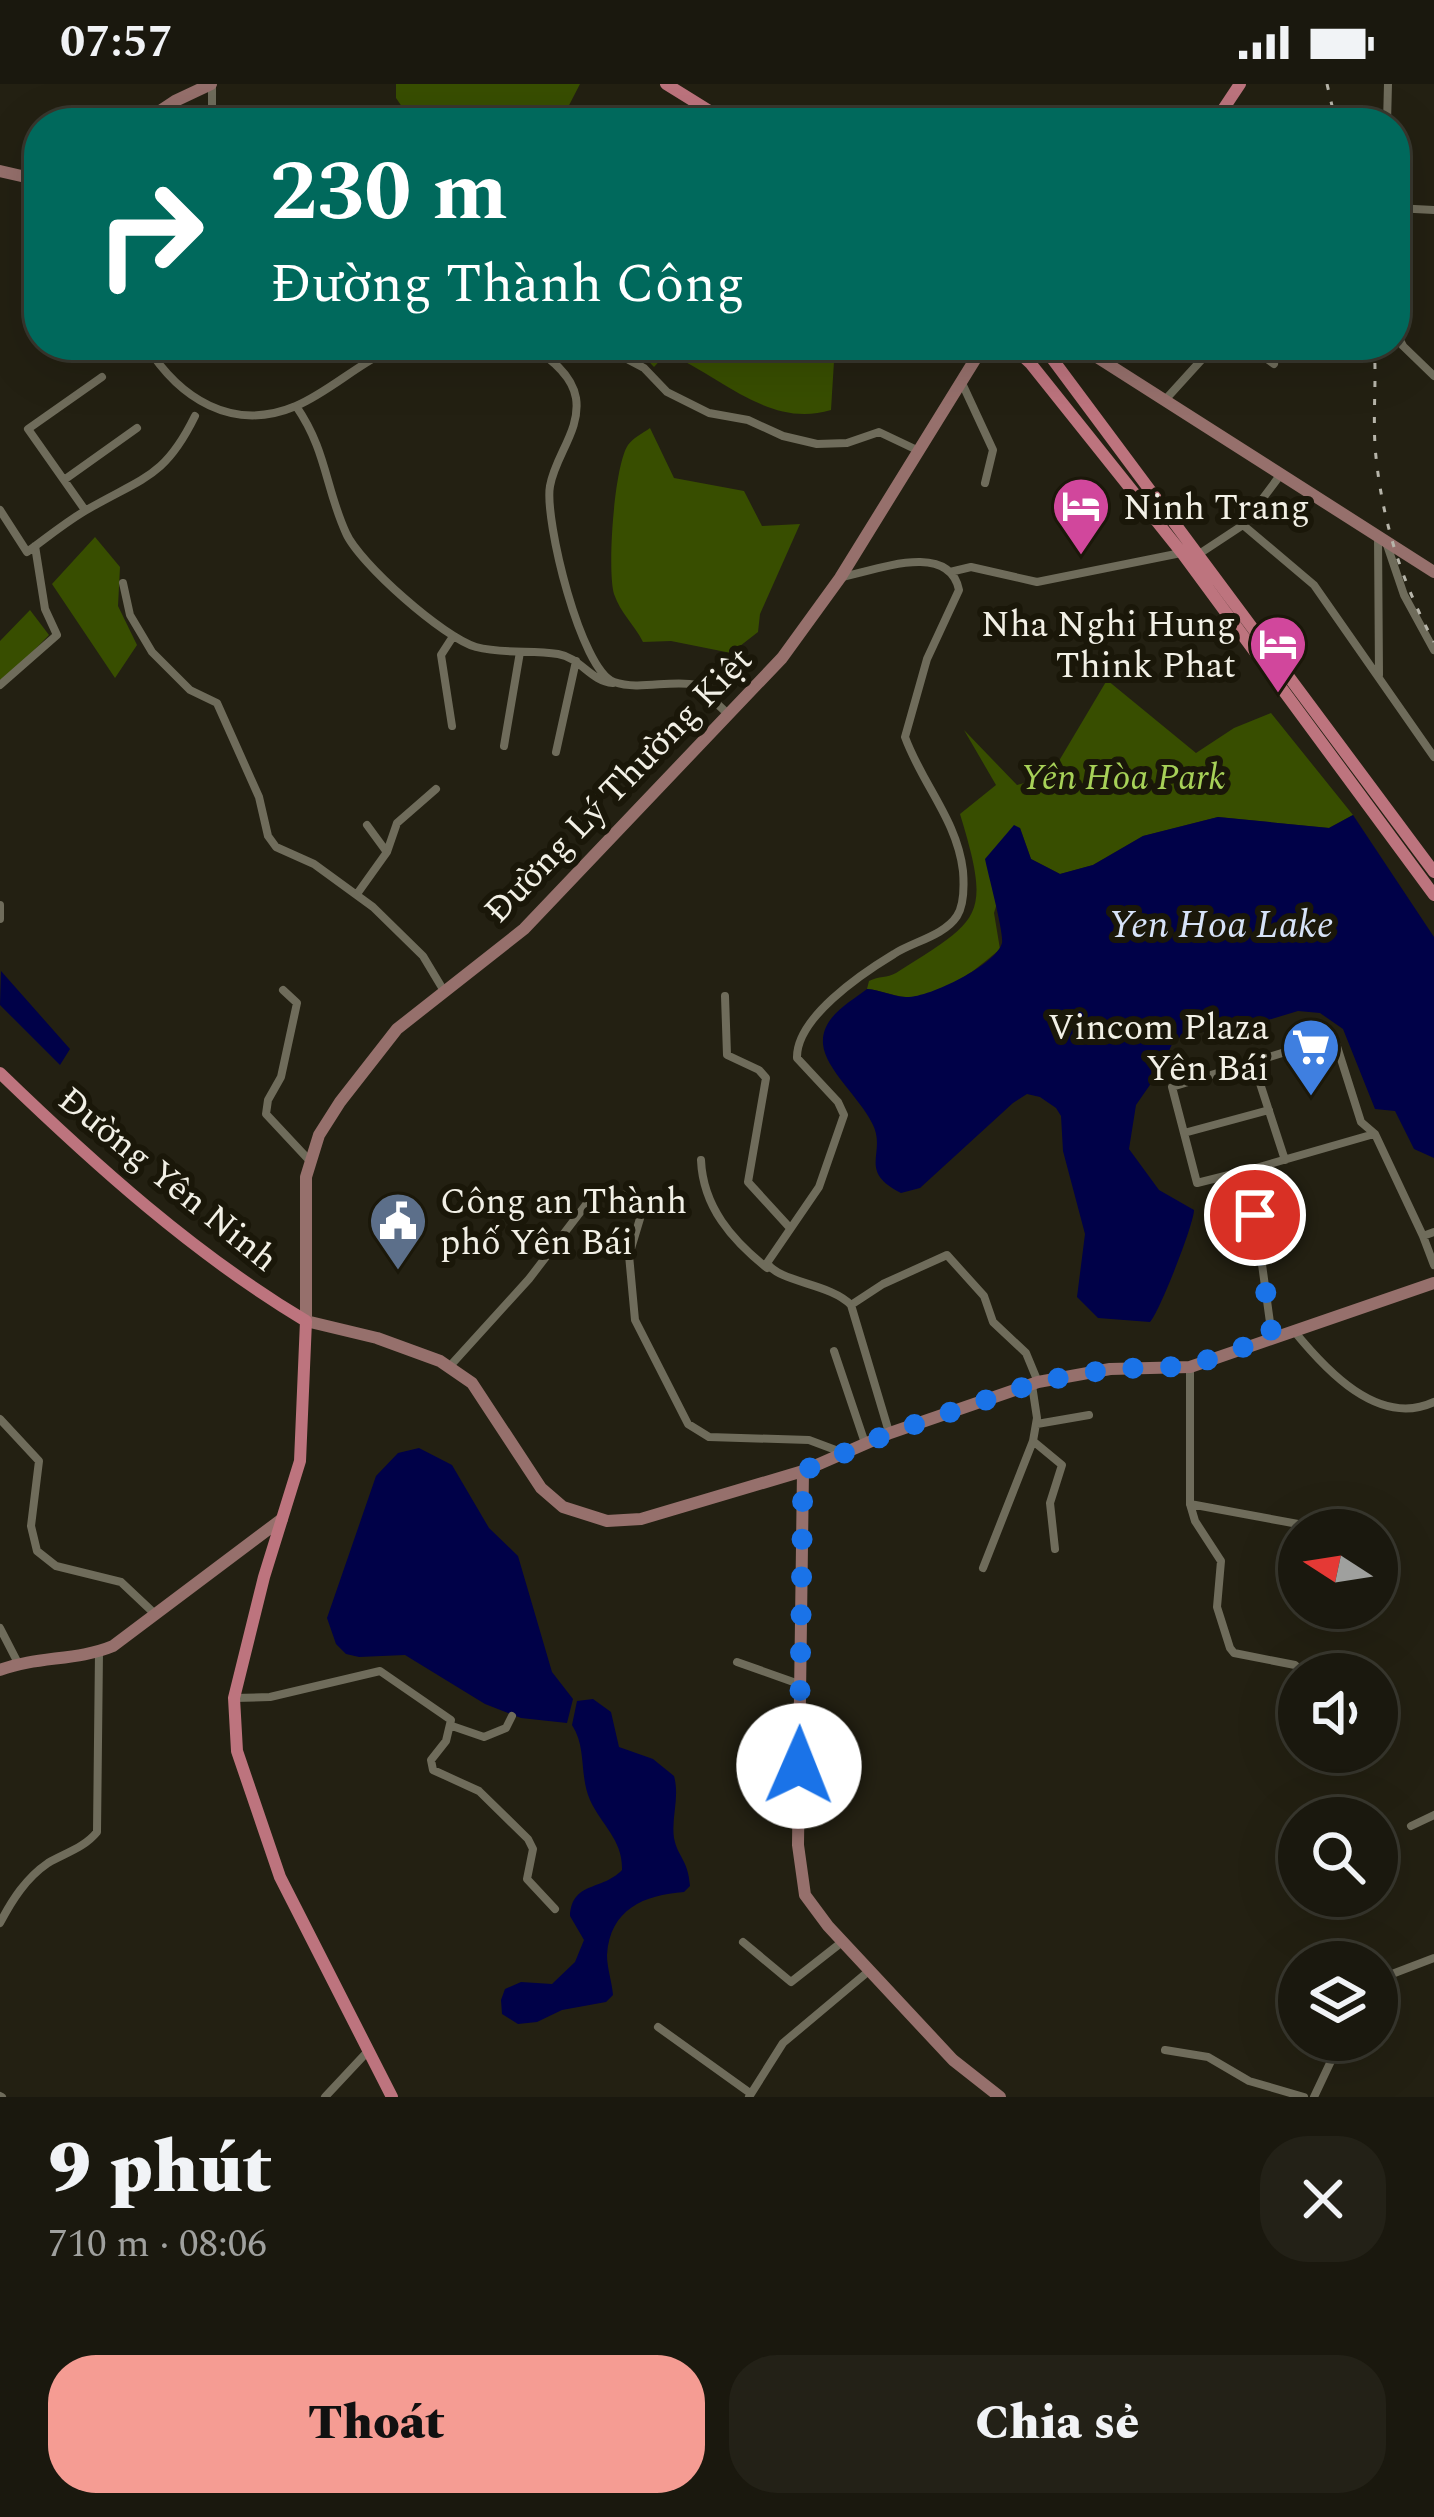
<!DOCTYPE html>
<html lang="vi">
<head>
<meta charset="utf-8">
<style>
	:root { --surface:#1a180e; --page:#232117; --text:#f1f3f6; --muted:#9fa09e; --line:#38372e; --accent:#f59c93 }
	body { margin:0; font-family:Spectral,serif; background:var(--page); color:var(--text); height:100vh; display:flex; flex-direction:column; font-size:45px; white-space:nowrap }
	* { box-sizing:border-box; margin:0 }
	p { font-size:39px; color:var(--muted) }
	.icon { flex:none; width:66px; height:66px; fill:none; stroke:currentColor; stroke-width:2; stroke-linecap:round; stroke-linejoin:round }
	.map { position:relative; height:2013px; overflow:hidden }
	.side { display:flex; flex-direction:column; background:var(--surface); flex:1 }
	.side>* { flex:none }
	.guide { position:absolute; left:24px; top:24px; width:1386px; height:252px; border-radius:48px; box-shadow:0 12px 48px #0002,0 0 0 3px var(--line); background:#00695c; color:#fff; overflow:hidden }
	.needle { width:78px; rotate:282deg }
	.fabs { position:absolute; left:1278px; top:1425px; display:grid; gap:24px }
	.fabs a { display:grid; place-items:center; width:120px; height:120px; border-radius:50%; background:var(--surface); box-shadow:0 12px 48px #0002,0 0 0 3px var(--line); font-size:60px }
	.pin { position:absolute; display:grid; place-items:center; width:102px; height:102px; color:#fff; margin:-51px; border:6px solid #fff; border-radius:50%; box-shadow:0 3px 12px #0007 }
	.me { position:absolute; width:132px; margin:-66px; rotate:1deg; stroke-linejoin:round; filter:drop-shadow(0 0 9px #0008) }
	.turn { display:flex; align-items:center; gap:42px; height:252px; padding:0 48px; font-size:54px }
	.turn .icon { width:156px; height:156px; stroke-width:2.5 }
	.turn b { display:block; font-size:84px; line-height:102px }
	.round { display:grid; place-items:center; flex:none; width:126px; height:126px; border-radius:48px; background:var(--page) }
	.head { display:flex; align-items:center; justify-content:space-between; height:204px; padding:0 48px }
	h1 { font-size:72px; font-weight:800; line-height:90px }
	.cta { display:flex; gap:24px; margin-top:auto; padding:24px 48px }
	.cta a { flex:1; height:138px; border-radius:48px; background:var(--accent); color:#111; font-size:48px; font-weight:800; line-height:138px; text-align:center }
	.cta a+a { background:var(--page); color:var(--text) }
	.status { display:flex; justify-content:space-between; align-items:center; height:84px; padding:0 60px; background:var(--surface); direction:ltr }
	.status svg { height:33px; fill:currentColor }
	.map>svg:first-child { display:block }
	.green { fill:#384e00 }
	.water { fill:#000148 }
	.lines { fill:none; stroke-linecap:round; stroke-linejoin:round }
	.street { stroke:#6f6c5b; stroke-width:8 }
	.secondary { stroke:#96706c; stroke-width:12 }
	.primary { stroke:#bd747e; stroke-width:12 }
	.rail { stroke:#b7b5aa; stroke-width:3; stroke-dasharray:6 12; stroke-linecap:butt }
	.route { stroke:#1a73e8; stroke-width:21; stroke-dasharray:0 37.8 }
	.labels { text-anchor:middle; stroke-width:12; stroke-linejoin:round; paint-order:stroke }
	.poi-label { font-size:36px; fill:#f2f0e6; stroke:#1a1709; text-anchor:start }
	.park-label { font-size:36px; font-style:italic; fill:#a7d158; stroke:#1a1709 }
	.street-label { font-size:36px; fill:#f2f0e6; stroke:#1a1709 }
	.water-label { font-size:39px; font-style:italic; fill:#d7e3f8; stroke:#1a1709 }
</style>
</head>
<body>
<div class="status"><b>07:57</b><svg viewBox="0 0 49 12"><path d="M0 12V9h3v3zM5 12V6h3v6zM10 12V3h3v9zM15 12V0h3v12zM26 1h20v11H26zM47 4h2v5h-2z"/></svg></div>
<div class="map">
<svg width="1434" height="2013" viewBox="0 0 1434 2013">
	<rect width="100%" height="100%" fill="#232012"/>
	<path class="green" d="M 396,0 L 580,0 L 564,31 L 574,39 L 413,39 L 396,14 Z
		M 633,261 L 835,261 L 831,326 C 769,345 721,292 667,269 L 654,283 Z
		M 650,344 L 674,394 L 744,407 L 762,442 L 800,440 L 760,530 L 758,548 L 731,569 L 671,557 L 643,558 C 634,540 621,530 614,510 C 607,486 614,382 628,361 C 633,354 643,349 650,344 Z
		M 95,453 L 120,483 L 118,522 L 137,561 L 115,594 L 52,500 Z
		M 30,526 L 49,551 L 3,598 L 0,595 L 0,557 Z
		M 1107,596 L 1196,669 L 1234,644 L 1271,629 L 1353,731 L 1329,744 L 1218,733 L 1143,752 L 1093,781 L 1060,790 L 1031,775 L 1020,744 L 994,829 L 1000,865 C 977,885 939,916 906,913 C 893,912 880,906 867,905 L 869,897 C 879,892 887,894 896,889 C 981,835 992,835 960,730 L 996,701 L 964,646 L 1017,701 L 1050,692 Z"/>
	<path class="water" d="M 1353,731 L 1434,853 L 1434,1074 L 1414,1065 L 1395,1027 L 1375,1025 L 1343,945 L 1320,929 L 1298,927 L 1255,940 L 1185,950 L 1173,958 L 1161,985 L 1136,1021 L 1129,1065 L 1159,1106 L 1194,1126 C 1194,1140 1159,1229 1150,1238 L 1098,1234 L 1077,1213 L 1085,1150 L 1063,1067 L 1061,1032 L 1056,1024 L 1040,1013 L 1027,1010 L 1013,1019 L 920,1104 L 901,1109 C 856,1086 888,1069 872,1039 C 860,1014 825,985 823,960 C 821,933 849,919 867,905 C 880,906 892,912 905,913 C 927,915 996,881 1002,859 C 1004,849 988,790 985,775 L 1014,741 L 1020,744 L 1031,775 L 1060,790 L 1093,781 L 1143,752 L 1218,733 L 1329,744 Z
		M 1,887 L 70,965 L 60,981 L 0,921 Z
		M 419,1364 L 452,1381 L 489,1444 L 518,1472 L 552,1588 L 573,1615 L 567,1639 L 521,1634 L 485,1620 L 405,1571 L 359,1573 L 346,1570 L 336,1560 L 327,1534 L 376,1392 L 398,1369 Z
		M 593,1615 L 611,1628 L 619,1663 L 653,1675 L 674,1692 C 680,1714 671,1733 674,1754 C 678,1774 688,1775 690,1802 L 684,1808 C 644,1811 610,1825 607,1871 C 607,1884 612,1898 613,1911 L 606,1918 L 562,1926 L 537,1938 L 518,1940 L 502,1930 L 501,1916 L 505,1905 L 521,1898 L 552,1900 L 575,1878 L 584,1856 L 570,1832 C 572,1797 602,1807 622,1786 C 623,1756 602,1742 590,1716 C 579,1691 587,1664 572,1641 L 577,1617 Z"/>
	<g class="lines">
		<path class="street" d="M 212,0 L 212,39
			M 1387,39 L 1388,0
			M 1395,124 L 1434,126
			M 1395,247 L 1403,262 L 1434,292
			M 146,261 C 179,314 232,349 296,322 C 333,306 362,275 402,261
			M 529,261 C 549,273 572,290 576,314 C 581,346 555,372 550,402 C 544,435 581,587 614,598 C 640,607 671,595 697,601 L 728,630
			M 621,261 L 627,275 L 644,284 L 667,308 L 709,329 L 748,336 L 783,352 L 817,360 L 847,359 L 879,348 L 917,366
			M 1248,261 L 1274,280
			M 961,297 L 993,366 L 985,399
			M 1165,316 L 1215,261
			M 296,322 C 327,367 325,403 346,449 C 359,479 444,554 476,563 C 503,570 531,566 558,570 C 581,574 590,597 613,599
			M 64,396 L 137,344
			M 0,426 L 27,468 C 48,453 68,436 90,424 C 144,393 165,393 195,332
			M 85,426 L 28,345 L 102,293
			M 1243,441 L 1314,501 L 1434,673
			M 1378,452 L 1379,591
			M 1386,458 L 1404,511 L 1434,566
			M 1199,470 L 1243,441 L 1281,390
			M 950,488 L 971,483 L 1037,498 L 1181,469
			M 843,493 C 876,486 949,457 959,506 L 927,575 L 905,653 C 922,700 957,736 963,787 C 964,800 964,821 957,832 C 944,852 912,858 894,870 C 861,890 796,934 797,974 L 838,1018 L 844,1031 L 819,1103 L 767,1179 C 780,1199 830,1199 851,1221 L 889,1348
			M 123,499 L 130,531 L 152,568 L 190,606 L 217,619 L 259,713 L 268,752 L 276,763 L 314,780 L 373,823 L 423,872 L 444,907
			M 452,554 L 441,571 L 452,642
			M 0,601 L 57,551 L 45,525 L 35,462
			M 504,662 L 520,568
			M 556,668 L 576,577
			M 367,741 L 386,767
			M 357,810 L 387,768 L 397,739 L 436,705
			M 0,821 L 0,835
			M 283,906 L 297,919 L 281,993 L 268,1016 L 266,1030 L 309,1076
			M 725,912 L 727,971 L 759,986 L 766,994 L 748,1098 L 790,1144
			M 1253,978 L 1285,1076
			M 1184,1049 L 1269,1026
			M 701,1076 C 703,1123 732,1156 767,1184
			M 1249,1086 L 1197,1099 L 1172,1003 L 1334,953 L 1361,1038 L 1375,1050 L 1423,1152 L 1434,1148
			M 1423,1152 L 1434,1181
			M 851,1221 L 883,1200 L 947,1171 L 984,1212 L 993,1238 L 1026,1269 L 1038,1298
			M 1294,1247 C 1325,1285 1378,1344 1434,1318
			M 1272,1253 L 1249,1086 L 1374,1050
			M 834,1267 L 865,1359
			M 450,1282 L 529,1195 L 588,1118 L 597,1113 L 631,1110 L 645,1118 L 629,1171 L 635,1236 L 688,1340 L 709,1353 L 809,1356 L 841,1368
			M 1190,1284 L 1190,1420 L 1195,1437 L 1221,1477 L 1217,1523 L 1230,1564 L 1234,1569 L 1295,1581 L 1303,1590
			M 0,1335 L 39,1377 L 31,1442 L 37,1467 L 56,1482 L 121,1498 L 156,1531
			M 1037,1340 L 1089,1331
			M 1033,1357 L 1062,1381 L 1050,1419 L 1055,1465
			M 1190,1420 L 1298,1440 L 1309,1446
			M 983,1484 L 1033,1357 L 1037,1334 L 1032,1301
			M 1377,1496 L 1390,1506
			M 0,1544 L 18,1579
			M 737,1578 L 799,1600
			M 234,1614 L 270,1613 L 380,1587 L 451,1636 L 446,1657 L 431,1676 L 433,1686 L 479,1707 L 528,1755 L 533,1765 L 527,1795 L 555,1825
			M 452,1642 L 484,1653 L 506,1644 L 512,1632
			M 1411,1742 L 1434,1731
			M 0,1839 C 12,1816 26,1794 48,1779 C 65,1769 84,1764 97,1748 L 99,1568
			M 743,1858 L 791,1898 L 842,1858
			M 1377,1891 L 1392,1890 L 1434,1874
			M 658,1943 L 750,2009
			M 1165,1966 L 1208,1973 L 1249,1997 L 1304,2013
			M 0,2012 L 2,2013
			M 325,2013 L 369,1966
			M 749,2013 L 783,1959 L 870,1886
			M 1314,2013 L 1331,1977 L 1332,1956"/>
		<path class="secondary" d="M 142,39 L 175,17 L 211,0
			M 0,87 L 39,96
			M 984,261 L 840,494 L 782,574 L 524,845 L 397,945 L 340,1018 L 319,1051 L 306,1093 L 306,1237 L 377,1254 L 440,1277 L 472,1299 L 541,1404 L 563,1423 L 607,1437 L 641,1435 L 803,1387 L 890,1349 L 1038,1298 L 1110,1285 L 1190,1283 L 1434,1199
			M 1078,261 L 1434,488
			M 803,1387 L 798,1761 L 805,1811 L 828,1842 L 953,1976 L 1000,2013
			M 0,1586 C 37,1572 77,1577 113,1562 L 282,1435"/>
		<path class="primary" d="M 666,0 L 729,39
			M 1214,39 L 1240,0
			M 1011,261 L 1031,280 L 1182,469 L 1434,811
			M 1042,261 L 1434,788
			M 0,989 C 94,1080 194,1170 306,1237 L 300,1377 L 264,1493 L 234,1614 L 237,1667 L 280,1793 L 392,2013"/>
		<path class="rail" d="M 1327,0 L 1336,39
			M 1374,261 C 1377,298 1372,336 1376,373 C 1383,440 1402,498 1434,558"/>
	</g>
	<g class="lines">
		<path class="route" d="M 799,1682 L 803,1387 L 890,1349 L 1038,1298 L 1110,1285 L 1190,1282 L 1272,1253 L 1255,1131"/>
	</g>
	<defs>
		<g id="hotel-pin" transform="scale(3)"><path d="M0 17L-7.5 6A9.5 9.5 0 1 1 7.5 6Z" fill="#d1479c" stroke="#1a1709"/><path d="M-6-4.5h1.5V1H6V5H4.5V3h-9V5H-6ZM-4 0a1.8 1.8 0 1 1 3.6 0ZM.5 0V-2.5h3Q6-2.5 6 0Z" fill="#fff"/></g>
		<g id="supermarket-pin" transform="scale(3)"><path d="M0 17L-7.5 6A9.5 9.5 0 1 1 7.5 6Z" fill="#3f7fe0" stroke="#1a1709"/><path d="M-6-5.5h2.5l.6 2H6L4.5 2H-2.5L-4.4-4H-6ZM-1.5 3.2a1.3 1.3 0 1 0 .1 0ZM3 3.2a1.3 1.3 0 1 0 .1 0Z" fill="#fff"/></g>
		<g id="civic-pin" transform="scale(3)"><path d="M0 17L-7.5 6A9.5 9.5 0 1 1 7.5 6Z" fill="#5c6f8a" stroke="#1a1709"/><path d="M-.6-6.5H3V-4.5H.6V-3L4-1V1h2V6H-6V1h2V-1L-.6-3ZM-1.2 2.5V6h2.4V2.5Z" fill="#fff"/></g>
	</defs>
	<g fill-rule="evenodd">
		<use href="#hotel-pin" x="1081" y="422"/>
		<use href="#hotel-pin" x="1278" y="560"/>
		<use href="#supermarket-pin" x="1311" y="963"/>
		<use href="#civic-pin" x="398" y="1137"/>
	</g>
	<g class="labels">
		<g class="poi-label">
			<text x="1123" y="435">Ninh Trang</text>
			<text x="1236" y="552" text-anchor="end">Nha Nghi Hung<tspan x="1236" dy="41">Think Phat</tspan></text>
			<text x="1269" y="955" text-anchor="end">Vincom Plaza<tspan x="1269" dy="41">Yên Bái</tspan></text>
			<text x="440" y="1129">Công an Thành<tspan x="440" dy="41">phố Yên Bái</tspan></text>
		</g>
		<g class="park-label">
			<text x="1123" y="705">Yên Hòa Park</text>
		</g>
		<g class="street-label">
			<text transform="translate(617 700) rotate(-46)" y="13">Đường Lý Thường Kiệt</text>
			<text transform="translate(169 1094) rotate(39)" y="13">Đường Yên Ninh</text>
		</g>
		<g class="water-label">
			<text x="1221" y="853">Yen Hoa Lake</text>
		</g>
	</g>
</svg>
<div class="fabs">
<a><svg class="needle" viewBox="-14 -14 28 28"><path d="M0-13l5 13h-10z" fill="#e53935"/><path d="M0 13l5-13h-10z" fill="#9fa09e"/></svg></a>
<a><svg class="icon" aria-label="sound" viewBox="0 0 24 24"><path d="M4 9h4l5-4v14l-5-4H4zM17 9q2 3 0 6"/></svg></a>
<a><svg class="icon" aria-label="search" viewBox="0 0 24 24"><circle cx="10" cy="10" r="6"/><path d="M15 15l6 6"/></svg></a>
<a><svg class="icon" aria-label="layers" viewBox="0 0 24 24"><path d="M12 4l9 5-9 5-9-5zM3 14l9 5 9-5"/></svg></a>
</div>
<div class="pin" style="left:1255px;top:1131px;background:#d93025"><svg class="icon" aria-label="arrive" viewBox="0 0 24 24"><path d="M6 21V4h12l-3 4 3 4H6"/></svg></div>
<svg class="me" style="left:799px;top:1682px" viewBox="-20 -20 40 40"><circle r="19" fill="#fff"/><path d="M0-13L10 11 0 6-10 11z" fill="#1a73e8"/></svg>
<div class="guide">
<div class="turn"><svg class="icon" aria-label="right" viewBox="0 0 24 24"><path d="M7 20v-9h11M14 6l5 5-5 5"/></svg><div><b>230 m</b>Đường Thành Công</div></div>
</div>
</div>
<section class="side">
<div class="head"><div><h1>9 phút</h1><p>710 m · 08:06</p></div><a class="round"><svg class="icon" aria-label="close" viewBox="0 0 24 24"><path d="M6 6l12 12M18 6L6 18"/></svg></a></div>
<div class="cta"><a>Thoát</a><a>Chia sẻ</a></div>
</section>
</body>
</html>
